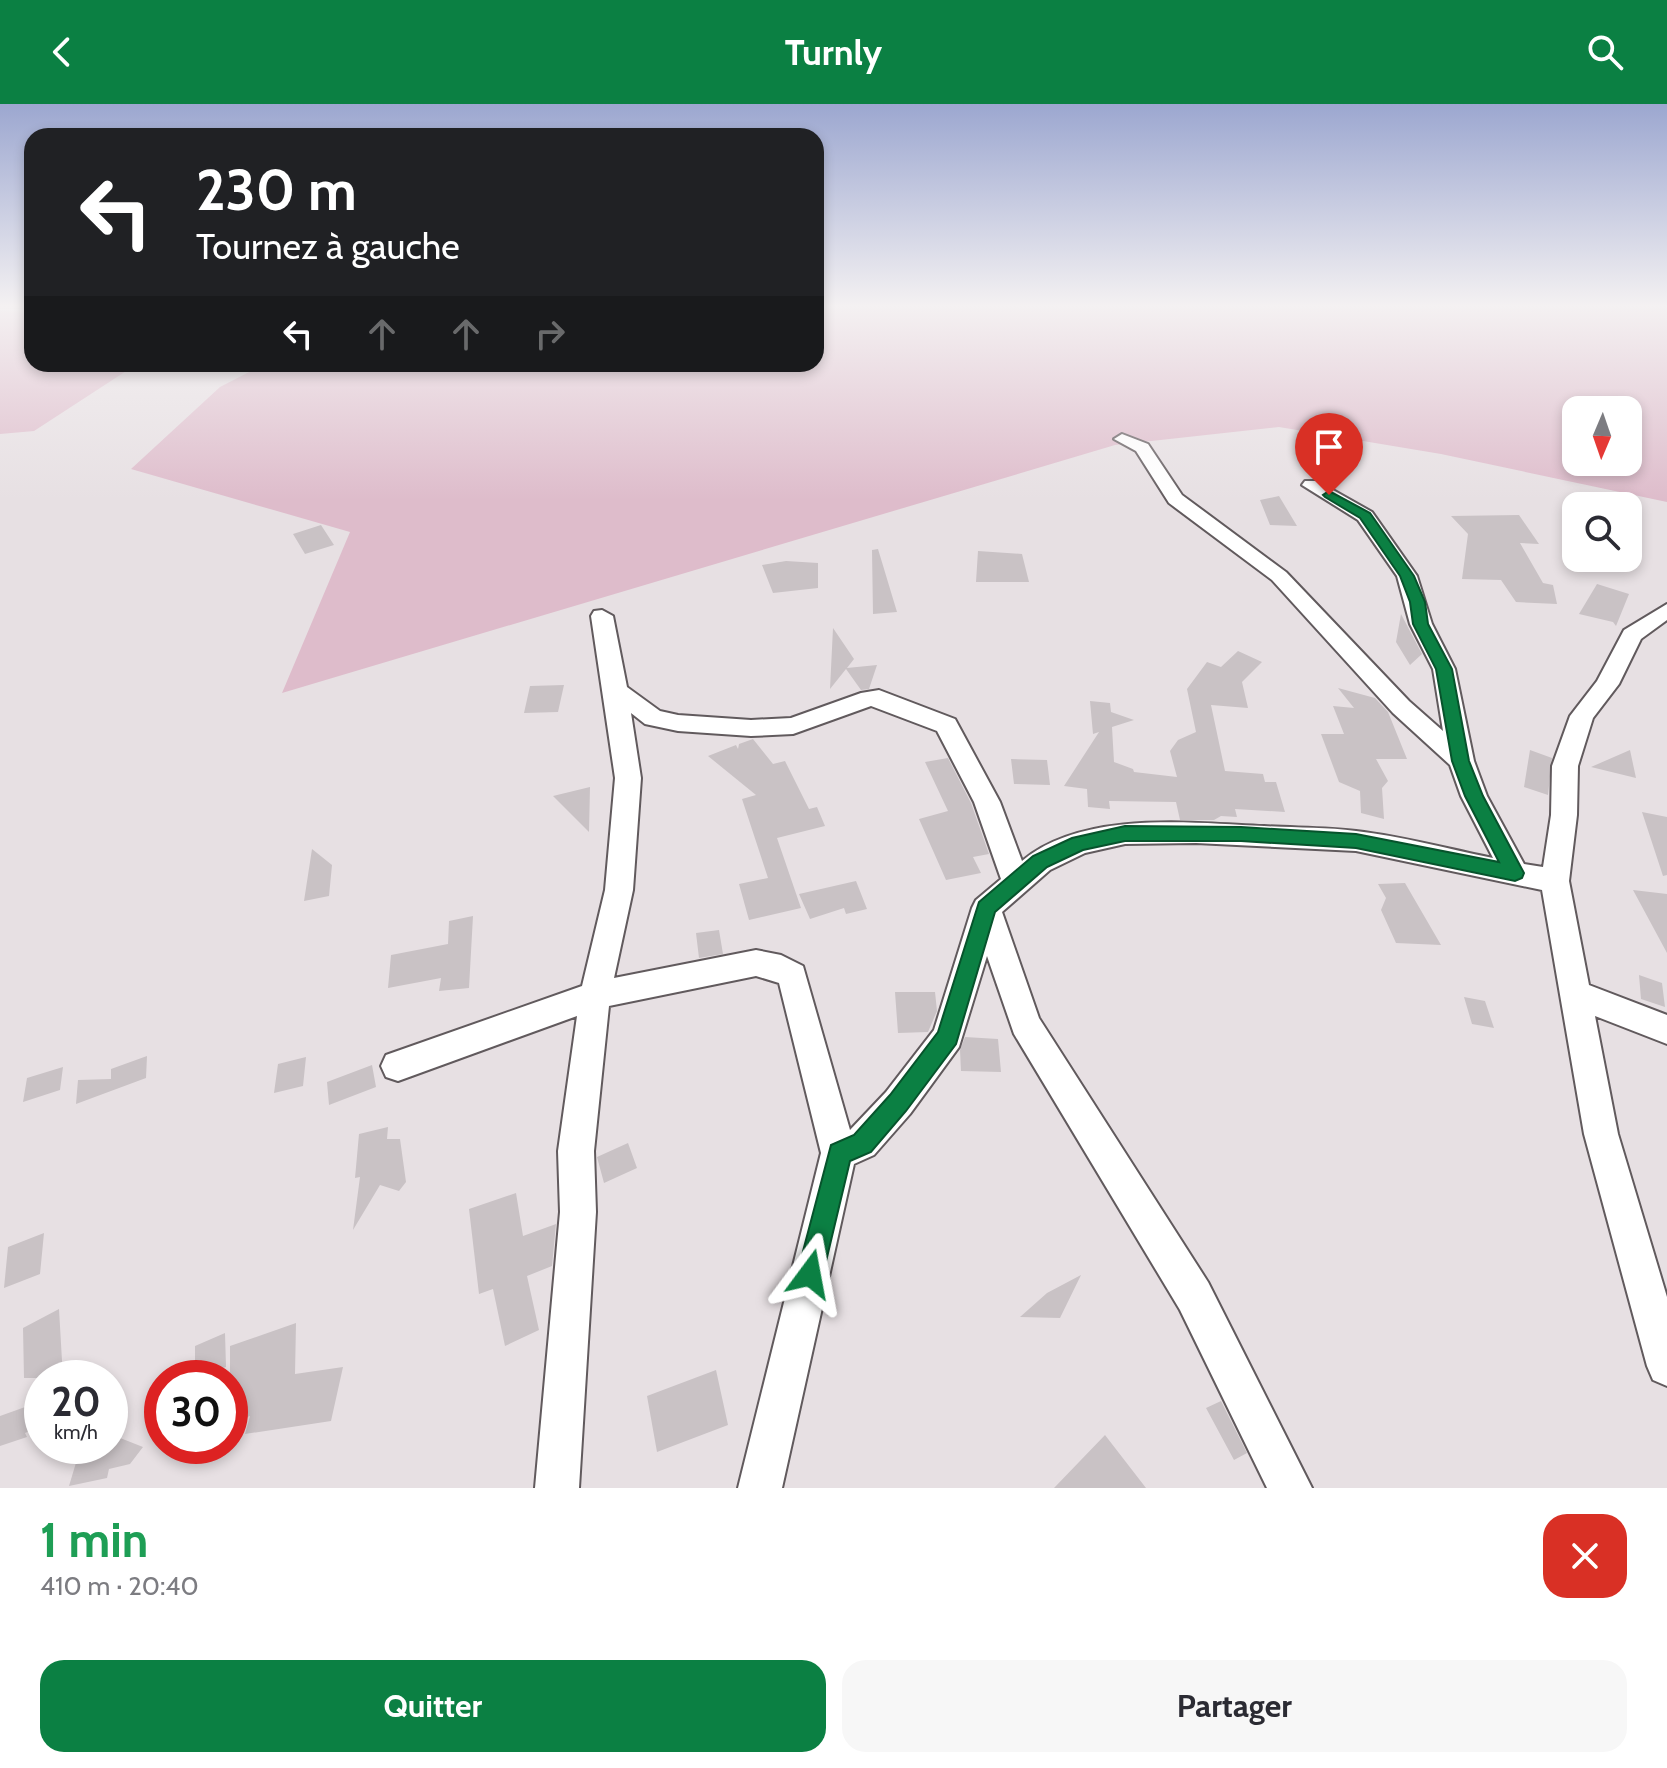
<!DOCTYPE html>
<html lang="fr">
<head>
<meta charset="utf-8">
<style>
	:root { --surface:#fff; --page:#f7f7f7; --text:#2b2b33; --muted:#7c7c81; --accent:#0b8043 }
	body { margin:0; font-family:Cabin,sans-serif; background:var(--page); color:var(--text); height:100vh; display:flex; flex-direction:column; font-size:30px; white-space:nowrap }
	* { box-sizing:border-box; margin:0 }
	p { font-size:26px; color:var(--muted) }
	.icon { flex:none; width:44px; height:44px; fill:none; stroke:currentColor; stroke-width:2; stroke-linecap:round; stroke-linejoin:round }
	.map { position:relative; height:1384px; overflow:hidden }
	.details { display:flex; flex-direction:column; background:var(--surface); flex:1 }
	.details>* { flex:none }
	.banner { position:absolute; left:24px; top:24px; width:800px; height:244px; border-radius:24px; box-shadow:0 4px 12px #0003; background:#202124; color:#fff; overflow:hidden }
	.needle { width:52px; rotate:182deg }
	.tools { position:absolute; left:1562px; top:292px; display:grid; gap:16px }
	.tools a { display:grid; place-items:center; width:80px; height:80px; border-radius:16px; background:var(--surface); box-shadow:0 4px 12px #0003; font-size:40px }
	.speed { position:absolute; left:24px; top:1256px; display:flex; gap:16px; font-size:40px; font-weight:700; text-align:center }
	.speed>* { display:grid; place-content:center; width:104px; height:104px; border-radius:50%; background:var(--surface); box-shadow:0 4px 12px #0003; line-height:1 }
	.speed small { font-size:20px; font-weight:400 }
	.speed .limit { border:12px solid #d22; background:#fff; color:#111 }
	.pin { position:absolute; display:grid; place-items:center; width:68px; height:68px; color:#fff; margin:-82px -34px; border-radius:50% 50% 50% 0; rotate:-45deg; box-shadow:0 0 8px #0007 }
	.pin .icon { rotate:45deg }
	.me { position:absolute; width:88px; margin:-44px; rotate:13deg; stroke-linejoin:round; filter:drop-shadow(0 0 6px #0008) }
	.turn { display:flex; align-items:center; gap:28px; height:168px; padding:0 40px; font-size:36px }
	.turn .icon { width:104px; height:104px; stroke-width:2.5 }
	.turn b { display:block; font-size:56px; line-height:68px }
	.lanes { display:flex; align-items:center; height:76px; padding:0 40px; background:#0003; justify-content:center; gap:40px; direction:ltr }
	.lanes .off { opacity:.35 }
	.round { display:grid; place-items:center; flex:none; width:84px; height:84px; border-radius:24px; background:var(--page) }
	.summary { display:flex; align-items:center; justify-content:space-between; height:136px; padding:0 40px }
	h1 { font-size:48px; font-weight:800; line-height:60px; color:#1e9e55 }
	.cta { display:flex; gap:16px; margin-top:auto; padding:16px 40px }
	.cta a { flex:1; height:92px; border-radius:24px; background:var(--accent); color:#fff; font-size:32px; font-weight:800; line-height:92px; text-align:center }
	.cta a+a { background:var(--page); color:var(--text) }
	header { display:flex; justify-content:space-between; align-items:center; height:104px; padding:0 40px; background:var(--accent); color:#fff; font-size:36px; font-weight:800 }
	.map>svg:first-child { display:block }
	.green { fill:#debccb; fill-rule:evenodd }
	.building { fill:#c9c2c5 }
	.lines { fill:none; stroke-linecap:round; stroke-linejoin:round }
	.minor-casing { stroke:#615a5d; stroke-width:4 }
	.minor { fill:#fff; fill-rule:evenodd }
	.route { fill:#0b8043; stroke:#07532c; stroke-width:2 }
</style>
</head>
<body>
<header><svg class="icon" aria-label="back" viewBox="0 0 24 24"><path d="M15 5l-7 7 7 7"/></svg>Turnly<svg class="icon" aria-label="search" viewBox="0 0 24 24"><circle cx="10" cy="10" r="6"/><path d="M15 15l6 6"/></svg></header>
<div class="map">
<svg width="1667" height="1384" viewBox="0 0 1667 1384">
	<rect width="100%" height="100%" fill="#e7e0e3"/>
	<path class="green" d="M 816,202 L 1667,202 L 1667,398 L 1441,350 L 1279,323 L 1115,341 L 282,589 L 350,428 L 131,365 L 220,283 L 265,260 L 816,260 ZM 1576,306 L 1628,306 L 1628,358 L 1576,358 Z
		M 0,207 L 32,208 L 32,260 L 137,260 L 34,327 L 0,330 Z"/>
	<path class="building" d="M 1279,392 L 1297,422 L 1270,421 L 1260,396 Z
		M 1519,411 L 1539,440 L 1520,439 L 1543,479 L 1553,481 L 1557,500 L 1516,498 L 1501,476 L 1462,475 L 1468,430 L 1451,412 Z
		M 321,421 L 334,441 L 305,450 L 293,430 Z
		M 878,445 L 897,508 L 873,510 L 872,446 Z
		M 978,447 L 1022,450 L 1029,478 L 976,478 Z
		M 786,457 L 818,459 L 818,484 L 773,489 L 762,461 Z
		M 1597,480 L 1629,490 L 1616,522 L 1613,518 L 1579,510 Z
		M 1401,510 L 1422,550 L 1410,561 L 1396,538 Z
		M 833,524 L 854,555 L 847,564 L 877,561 L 869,585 L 861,586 L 846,565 L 830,585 Z
		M 1238,547 L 1262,558 L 1242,578 L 1248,604 L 1211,601 L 1225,667 L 1263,670 L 1265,678 L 1276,678 L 1285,708 L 1235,705 L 1237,713 L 1221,712 L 1214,716 L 1180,716 L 1176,698 L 1109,697 L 1110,705 L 1088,703 L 1087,685 L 1064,682 L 1099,628 L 1093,630 L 1090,597 L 1110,599 L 1111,608 L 1134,616 L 1112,623 L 1114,658 L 1133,665 L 1134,668 L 1177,673 L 1170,647 L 1178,636 L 1196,628 L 1187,585 L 1207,558 L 1221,563 Z
		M 564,581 L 558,608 L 524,609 L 530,582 Z
		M 1338,584 L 1375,594 L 1388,608 L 1407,655 L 1376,655 L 1388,677 L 1382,684 L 1384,715 L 1361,709 L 1360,687 L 1339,678 L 1321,630 L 1344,630 L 1333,602 L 1354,604 Z
		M 753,635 L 773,660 L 785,657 L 809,705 L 817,703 L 825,722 L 777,734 L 801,804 L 749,816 L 739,780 L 768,774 L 742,695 L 756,691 L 708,652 L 736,641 L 738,645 L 739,640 Z
		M 1530,646 L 1552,654 L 1548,691 L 1524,683 Z
		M 1630,646 L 1636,674 L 1591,663 Z
		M 948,654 L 971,699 L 989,750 L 973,753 L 981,769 L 946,776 L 919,715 L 948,707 L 925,658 Z
		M 1011,655 L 1047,656 L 1050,681 L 1014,680 Z
		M 590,683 L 589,728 L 553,692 Z
		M 1642,708 L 1667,713 L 1667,771 L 1663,772 Z
		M 312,745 L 332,761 L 329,792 L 304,797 Z
		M 856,777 L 867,805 L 846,810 L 844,804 L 810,815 L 799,790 Z
		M 1405,779 L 1441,841 L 1396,839 L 1381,806 L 1386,794 L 1378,780 Z
		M 1633,786 L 1667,790 L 1667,849 Z
		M 473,812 L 469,884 L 439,887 L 441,874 L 388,884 L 391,851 L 448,840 L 449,817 Z
		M 719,826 L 723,850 L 699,854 L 696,829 Z
		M 1639,871 L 1662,879 L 1665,903 L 1641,895 Z
		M 895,888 L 935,888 L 937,907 L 928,928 L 898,929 Z
		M 1464,893 L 1485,897 L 1494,924 L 1472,920 Z
		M 965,933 L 998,935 L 1001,968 L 961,967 L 960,946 Z
		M 147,952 L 146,974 L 76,1000 L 78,976 L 111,975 L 111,965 Z
		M 306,953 L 303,982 L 274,989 L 278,960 Z
		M 372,961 L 376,983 L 329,1001 L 327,978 Z
		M 63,963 L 60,986 L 23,998 L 27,974 Z
		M 388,1023 L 387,1035 L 400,1035 L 406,1078 L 399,1087 L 380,1081 L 353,1126 L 360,1073 L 355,1074 L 359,1030 Z
		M 628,1039 L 637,1064 L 604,1079 L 597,1053 Z
		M 516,1089 L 523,1132 L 556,1120 L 552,1162 L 527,1172 L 539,1226 L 505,1242 L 493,1185 L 479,1190 L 469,1105 Z
		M 44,1129 L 40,1170 L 4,1184 L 8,1143 Z
		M 1081,1171 L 1060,1214 L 1020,1213 L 1047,1189 Z
		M 59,1205 L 63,1274 L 24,1274 L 23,1224 Z
		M 296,1219 L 295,1270 L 343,1263 L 331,1317 L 245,1330 L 250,1312 L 230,1319 L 230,1242 Z
		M 225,1229 L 226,1263 L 195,1274 L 195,1242 Z
		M 716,1266 L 728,1321 L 657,1348 L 647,1292 Z
		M 42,1297 L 42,1322 L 25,1329 L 27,1333 L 0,1342 L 0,1312 Z
		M 1221,1297 L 1247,1349 L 1234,1356 L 1206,1304 Z
		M 110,1330 L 143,1343 L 130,1360 L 109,1365 L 107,1374 L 69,1382 L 81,1342 L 110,1342 Z
		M 1105,1331 L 1146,1384 L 1054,1384 Z"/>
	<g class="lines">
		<g class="minor-casing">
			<path id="minor" d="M 1122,330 L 1148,340 L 1182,391 L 1286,468 L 1409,597 L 1443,627 L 1433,565 L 1410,520 L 1397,472 L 1358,416 L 1302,381 L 1305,377 L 1317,377 L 1372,408 L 1417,472 L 1432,520 L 1455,565 L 1474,657 L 1487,692 L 1524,760 L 1543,763 L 1551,711 L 1552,662 L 1570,612 L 1597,577 L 1624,526 L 1667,500 L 1667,516 L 1641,535 L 1619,580 L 1593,614 L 1578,662 L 1577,711 L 1569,777 L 1589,881 L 1667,911 L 1667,940 L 1595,912 L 1618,1030 L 1667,1193 L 1667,1282 L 1653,1276 L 1647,1262 L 1584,1030 L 1542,786 L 1356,747 L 1196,739 L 1125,740 L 1085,749 L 1050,766 L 1002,808 L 1039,914 L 1208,1178 L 1312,1384 L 1267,1384 L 1180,1206 L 1014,930 L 987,852 L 959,943 L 910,1010 L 874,1051 L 854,1060 L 782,1384 L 738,1384 L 821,1049 L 779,879 L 756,872 L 609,902 L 594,1047 L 596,1108 L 579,1384 L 535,1384 L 560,1108 L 558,1047 L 577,912 L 398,977 L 386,973 L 381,962 L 386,951 L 582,882 L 605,786 L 615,674 L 591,512 L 594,507 L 602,506 L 613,512 L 627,583 L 660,607 L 678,611 L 751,616 L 791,614 L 861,589 L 879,586 L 955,615 L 1000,698 L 1022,757 C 1083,706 1191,719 1264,722 C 1295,724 1326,723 1356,727 C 1401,732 1448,745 1493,754 L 1461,692 L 1450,661 L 1393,609 L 1272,476 L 1169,399 L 1136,347 L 1114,335 ZM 871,602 L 937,627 L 974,698 L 1001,775 L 976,796 L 972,804 L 934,926 L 886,988 L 850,1026 L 803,862 L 781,851 L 756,846 L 614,874 L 633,786 L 641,674 L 631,609 L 645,620 L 678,627 L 751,632 L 793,630 Z"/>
		</g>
		<use href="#minor" class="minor"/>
	</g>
	<linearGradient id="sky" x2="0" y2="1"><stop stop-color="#9ca7d0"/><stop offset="0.51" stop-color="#f4f1f2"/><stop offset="1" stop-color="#f4f1f2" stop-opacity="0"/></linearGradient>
	<rect width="1667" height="396" fill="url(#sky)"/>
	<path class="route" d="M 1329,387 L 1370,409 L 1414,472 L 1425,498 L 1428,520 L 1452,565 L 1469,657 L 1483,692 L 1524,769 L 1522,774 L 1515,777 L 1356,744 L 1241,737 L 1125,737 L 1083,746 L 1047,763 L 995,808 L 956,940 L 906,1007 L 871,1048 L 850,1057 L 823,1170 L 820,1180 L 810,1184 L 800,1180 L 797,1170 L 831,1041 L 854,1031 L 890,991 L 938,928 L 979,798 L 1033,752 L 1072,734 L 1125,722 L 1241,723 L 1356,730 L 1499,758 L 1465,692 L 1452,657 L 1436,565 L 1413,520 L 1410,498 L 1400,472 L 1360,414 L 1325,393 L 1323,391 Z"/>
</svg>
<div class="tools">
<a><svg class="needle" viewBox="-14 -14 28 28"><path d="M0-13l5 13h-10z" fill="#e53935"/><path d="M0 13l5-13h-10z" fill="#7c7c81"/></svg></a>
<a><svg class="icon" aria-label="search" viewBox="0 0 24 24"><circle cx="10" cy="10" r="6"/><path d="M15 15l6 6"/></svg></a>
</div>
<div class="speed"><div>20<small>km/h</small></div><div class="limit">30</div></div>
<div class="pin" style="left:1329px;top:391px;background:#d93025"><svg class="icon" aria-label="arrive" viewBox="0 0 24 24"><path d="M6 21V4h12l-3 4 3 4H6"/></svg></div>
<svg class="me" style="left:810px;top:1170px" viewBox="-20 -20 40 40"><path d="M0-17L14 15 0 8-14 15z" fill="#0b8043" stroke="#fff" stroke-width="4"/></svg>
<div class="banner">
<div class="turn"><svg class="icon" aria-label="left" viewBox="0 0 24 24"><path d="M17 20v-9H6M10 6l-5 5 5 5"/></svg><div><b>230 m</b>Tournez à gauche</div></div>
<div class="lanes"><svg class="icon" aria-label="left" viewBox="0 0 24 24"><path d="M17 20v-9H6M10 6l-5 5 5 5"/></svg><svg class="icon off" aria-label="ahead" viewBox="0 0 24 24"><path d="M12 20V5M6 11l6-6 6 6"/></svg><svg class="icon off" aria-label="ahead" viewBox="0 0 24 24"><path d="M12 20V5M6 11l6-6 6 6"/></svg><svg class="icon off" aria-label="right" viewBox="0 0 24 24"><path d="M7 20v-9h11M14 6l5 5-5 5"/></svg></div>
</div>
</div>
<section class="details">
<div class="summary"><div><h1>1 min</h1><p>410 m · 20:40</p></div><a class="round" style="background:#d93025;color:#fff"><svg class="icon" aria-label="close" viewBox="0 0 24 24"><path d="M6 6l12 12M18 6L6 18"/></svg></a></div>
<div class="cta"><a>Quitter</a><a>Partager</a></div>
</section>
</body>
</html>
